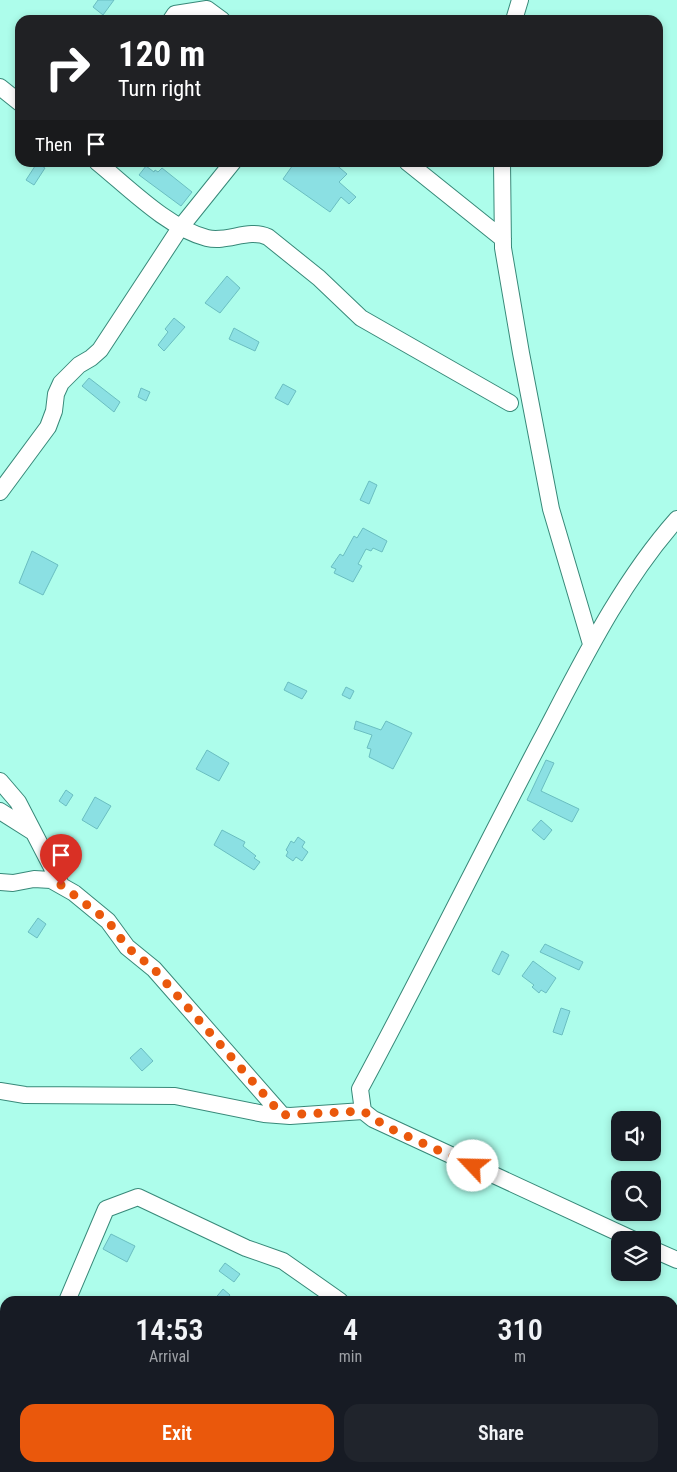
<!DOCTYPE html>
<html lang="en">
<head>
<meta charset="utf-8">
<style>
	:root { --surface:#171b24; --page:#20242c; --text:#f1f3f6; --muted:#9ea1a6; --accent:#ea580c }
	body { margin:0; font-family:"Roboto Condensed",sans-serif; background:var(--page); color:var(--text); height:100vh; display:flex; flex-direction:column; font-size:19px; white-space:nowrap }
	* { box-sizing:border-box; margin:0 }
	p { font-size:16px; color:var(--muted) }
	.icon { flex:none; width:28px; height:28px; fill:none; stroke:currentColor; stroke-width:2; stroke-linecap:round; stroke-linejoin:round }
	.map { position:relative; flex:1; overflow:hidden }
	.side { position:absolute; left:0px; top:1296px; width:678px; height:176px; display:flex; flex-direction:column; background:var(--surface); border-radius:15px 15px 0 0; box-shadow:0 2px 8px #0003 }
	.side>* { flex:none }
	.banner { position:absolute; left:15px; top:15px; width:648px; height:152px; border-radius:15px; box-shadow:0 2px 8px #0003; background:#202124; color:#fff; overflow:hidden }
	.controls { position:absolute; left:611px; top:1111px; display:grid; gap:10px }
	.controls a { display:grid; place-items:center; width:50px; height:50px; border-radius:10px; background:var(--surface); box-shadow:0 2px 8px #0003; font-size:25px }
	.pin { position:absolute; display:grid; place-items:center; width:42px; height:42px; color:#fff; margin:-51px -21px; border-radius:50% 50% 50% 0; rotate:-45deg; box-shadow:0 0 5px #0007 }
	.pin .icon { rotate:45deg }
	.me { position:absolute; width:55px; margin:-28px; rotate:294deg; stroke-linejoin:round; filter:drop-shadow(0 0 4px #0008) }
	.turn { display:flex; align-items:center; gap:18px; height:105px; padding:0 20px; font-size:22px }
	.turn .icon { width:65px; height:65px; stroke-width:2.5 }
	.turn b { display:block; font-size:35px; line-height:42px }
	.then { display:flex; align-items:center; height:48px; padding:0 20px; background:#0003; gap:10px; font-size:19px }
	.eta { display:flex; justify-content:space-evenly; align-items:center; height:85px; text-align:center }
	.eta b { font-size:30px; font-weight:600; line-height:35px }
	.primary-button { display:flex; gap:10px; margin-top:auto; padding:10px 20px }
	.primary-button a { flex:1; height:58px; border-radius:15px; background:var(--accent); color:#fff; font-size:20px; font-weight:600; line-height:58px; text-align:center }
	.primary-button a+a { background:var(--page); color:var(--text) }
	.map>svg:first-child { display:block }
	.building { fill:#8be0e3; stroke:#6abec1 }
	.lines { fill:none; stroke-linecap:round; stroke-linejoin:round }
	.minor-casing { stroke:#388979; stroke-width:18 }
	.minor { stroke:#fff; stroke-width:16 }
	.route { stroke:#ea580c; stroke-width:9; stroke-dasharray:0 16.2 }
</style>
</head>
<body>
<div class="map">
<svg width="677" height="1472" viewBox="0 0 677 1472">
	<rect width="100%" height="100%" fill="#adfdeb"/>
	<path class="building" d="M 98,0 L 114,0 L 103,15 L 93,7 Z
		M 295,162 L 333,162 L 347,174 L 339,182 L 356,197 L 349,204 L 341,197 L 330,212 L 283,179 Z
		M 37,163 L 45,168 L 34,185 L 26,180 Z
		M 146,166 L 154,172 L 155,170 L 158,172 L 162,168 L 192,192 L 181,206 L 139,175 Z
		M 227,276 L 240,288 L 220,313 L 205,303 Z
		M 174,318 L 185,327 L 164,351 L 158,345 L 168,332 L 165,329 Z
		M 234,328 L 259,342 L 255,351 L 229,339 Z
		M 89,378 L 120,402 L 114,412 L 82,386 Z
		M 283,384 L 296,391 L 288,405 L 275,398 Z
		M 141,388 L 150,392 L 146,401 L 138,397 Z
		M 369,481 L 377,485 L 369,504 L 360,500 Z
		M 363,528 L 387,541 L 382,552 L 373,548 L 371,551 L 366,549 L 358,564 L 362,566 L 353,582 L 334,573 L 336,569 L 331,567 L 340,554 L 343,556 L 354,536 L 357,538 Z
		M 32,551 L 58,565 L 43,595 L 19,583 Z
		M 288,682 L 307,691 L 302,699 L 284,690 Z
		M 346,687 L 354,691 L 350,699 L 342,695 Z
		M 356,721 L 381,730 L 386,721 L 412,733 L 393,769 L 369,757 L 371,749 L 367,748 L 372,735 L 354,729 Z
		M 207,750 L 229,763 L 219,781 L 196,769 Z
		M 546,760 L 554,763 L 541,791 L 579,809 L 572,822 L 527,800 Z
		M 66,790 L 73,795 L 66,806 L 59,801 Z
		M 95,797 L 111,806 L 97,829 L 82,820 Z
		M 541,820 L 552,830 L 544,840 L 532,830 Z
		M 222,830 L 245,842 L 243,846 L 256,856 L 254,858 L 260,862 L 254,870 L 214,845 Z
		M 298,837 L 305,842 L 302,847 L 308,852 L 302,861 L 296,857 L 293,861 L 286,856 L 288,852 L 286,850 L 291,841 L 294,843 Z
		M 38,918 L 46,924 L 37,938 L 28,932 Z
		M 545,944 L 583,962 L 579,970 L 540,952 Z
		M 502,951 L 509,955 L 499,975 L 492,971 Z
		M 533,961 L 556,978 L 546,993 L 541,990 L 539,993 L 532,987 L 534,985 L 522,976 Z
		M 561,1008 L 570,1011 L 562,1035 L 553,1032 Z
		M 141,1048 L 153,1061 L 142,1071 L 130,1058 Z
		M 111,1234 L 135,1246 L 127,1262 L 103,1249 Z
		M 225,1263 L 240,1274 L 234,1282 L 219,1271 Z
		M 223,1289 L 230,1295 L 225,1301 L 213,1301 Z"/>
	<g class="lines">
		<g class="minor-casing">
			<path id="minor" d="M 171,20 L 175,14 L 207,9 L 222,20
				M 514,20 L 520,0
				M 0,87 L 20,103
				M 97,162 C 129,188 168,228 207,238 C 228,243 248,228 268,237 L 319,278 L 361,318 L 510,403
				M 407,162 L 503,239
				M 502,162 L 503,248 L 521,353 L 551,509 L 591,644
				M 0,492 L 48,427 L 54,411 L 56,394 L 61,383 L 79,365 L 91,358 L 100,350 L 180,228 L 233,162
				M 0,781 L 18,802 L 61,885
				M 0,811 L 33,832
				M 0,882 L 13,883 L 34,879 L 51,880 L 74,893 L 108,921 L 127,947 L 154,969 L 282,1115
				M 0,1091 L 25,1095 L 175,1096 L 264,1114 L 290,1116 L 363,1111
				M 634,1240 L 373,1119 L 363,1111 L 360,1089 C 422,974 480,856 541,740 C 581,664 620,583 677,519
				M 652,1249 L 677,1260
				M 67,1301 L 106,1209 L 138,1197 L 246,1248 L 283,1261 L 340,1301
				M 672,1322 L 677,1314
				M 0,1467 L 5,1458
				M 358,1472 L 360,1468
				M 559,1472 L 563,1468"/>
		</g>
		<use href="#minor" class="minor"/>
	</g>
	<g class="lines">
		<path class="route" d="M 61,885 L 108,921 L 127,947 L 154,969 L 282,1115 L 363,1111 L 387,1127 L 473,1166"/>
	</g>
</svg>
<div class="controls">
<a><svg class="icon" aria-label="sound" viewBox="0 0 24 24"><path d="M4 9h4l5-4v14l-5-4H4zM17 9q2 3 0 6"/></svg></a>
<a><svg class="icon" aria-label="search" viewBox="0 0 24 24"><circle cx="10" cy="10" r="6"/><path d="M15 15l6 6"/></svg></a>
<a><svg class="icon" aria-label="layers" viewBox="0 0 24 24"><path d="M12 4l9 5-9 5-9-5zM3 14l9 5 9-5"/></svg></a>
</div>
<div class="pin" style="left:61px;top:885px;background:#d93025"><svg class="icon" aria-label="arrive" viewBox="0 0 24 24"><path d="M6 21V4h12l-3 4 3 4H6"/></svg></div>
<svg class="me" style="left:473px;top:1166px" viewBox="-20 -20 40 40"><circle r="19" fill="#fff"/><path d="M0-13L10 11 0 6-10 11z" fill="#ea580c"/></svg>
<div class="banner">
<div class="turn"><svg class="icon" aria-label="right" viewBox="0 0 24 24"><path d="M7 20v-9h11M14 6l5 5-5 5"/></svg><div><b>120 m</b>Turn right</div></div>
<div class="then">Then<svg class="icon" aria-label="arrive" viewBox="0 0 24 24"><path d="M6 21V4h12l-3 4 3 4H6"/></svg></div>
</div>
<section class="side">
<div class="eta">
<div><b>14:53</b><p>Arrival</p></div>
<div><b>4</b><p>min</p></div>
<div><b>310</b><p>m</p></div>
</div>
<div class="primary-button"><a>Exit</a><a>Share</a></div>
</section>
</div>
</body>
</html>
